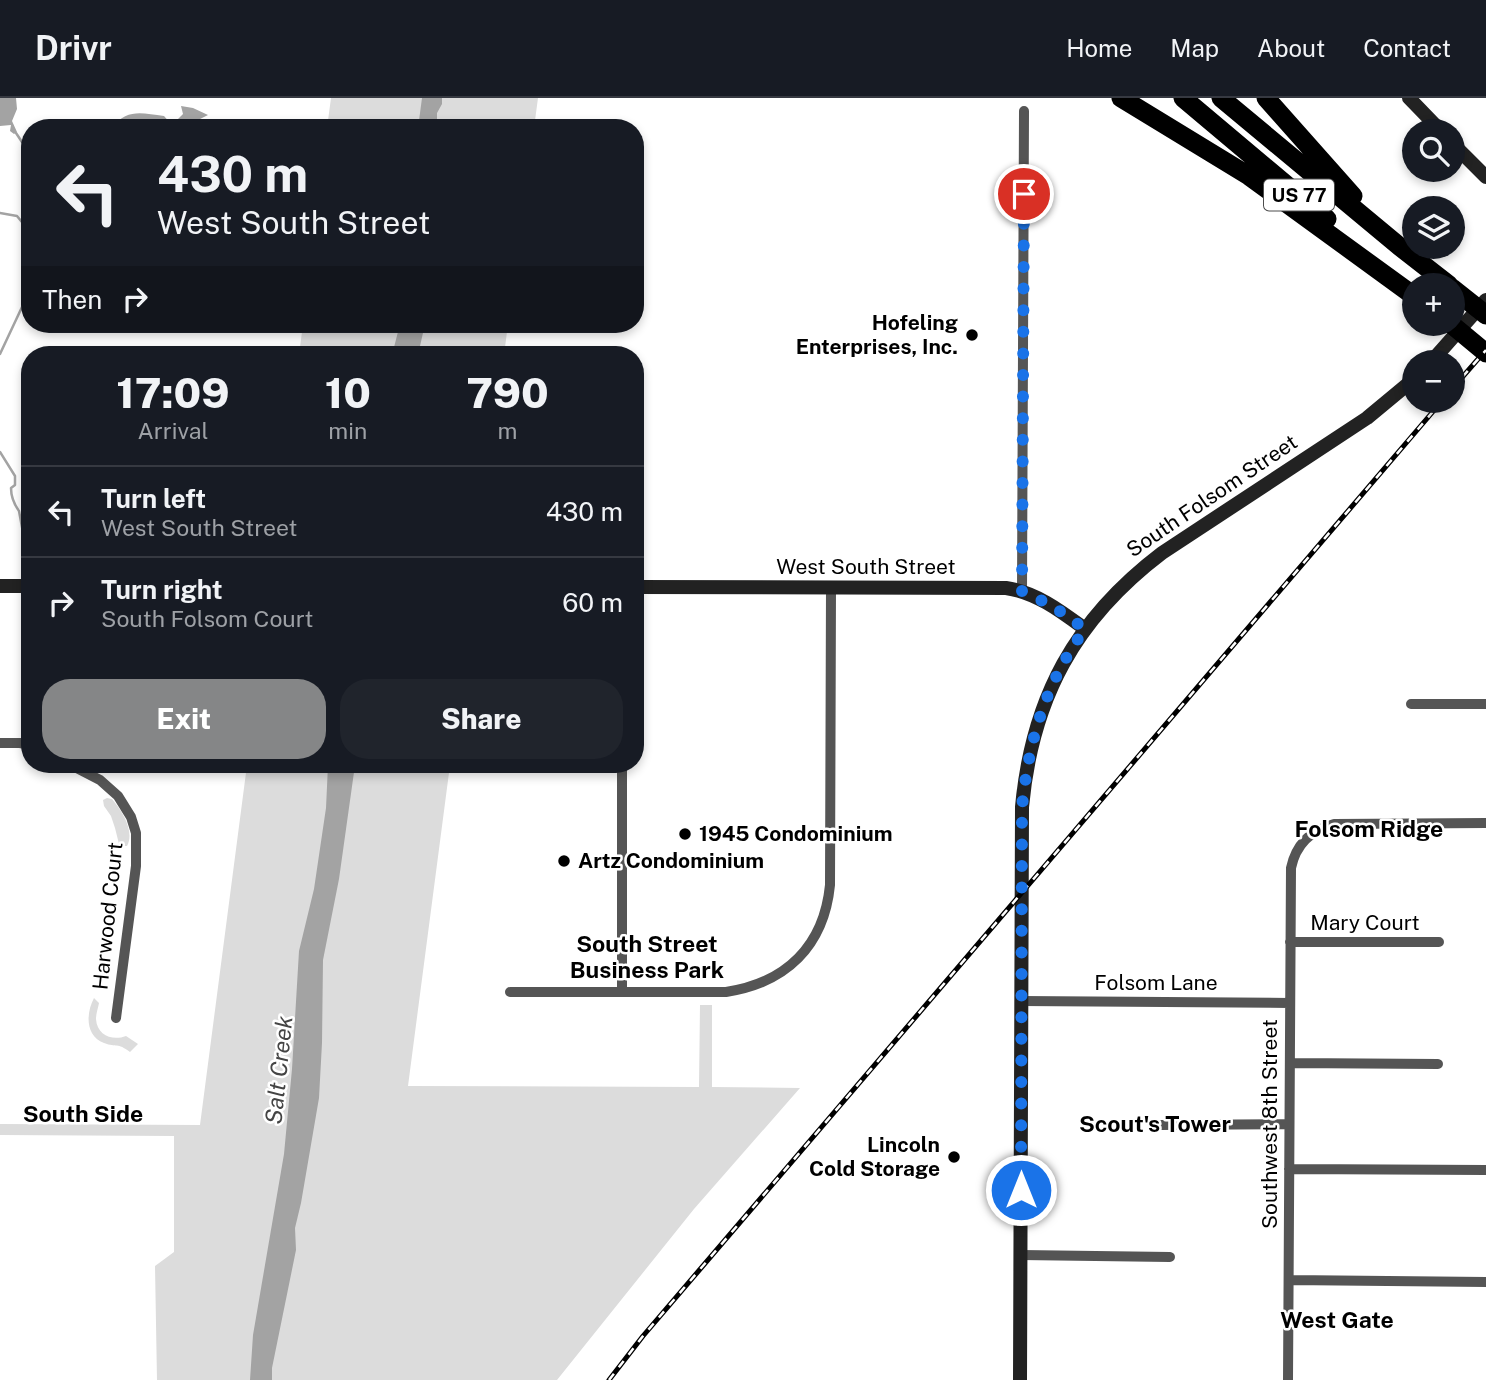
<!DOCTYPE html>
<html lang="en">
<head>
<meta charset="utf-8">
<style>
	:root { --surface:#171b24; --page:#20242c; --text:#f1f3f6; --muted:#9ea1a6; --line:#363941; --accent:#858687 }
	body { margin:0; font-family:"Public Sans",sans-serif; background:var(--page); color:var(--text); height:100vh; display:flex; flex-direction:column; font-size:26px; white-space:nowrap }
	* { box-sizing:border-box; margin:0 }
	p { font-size:23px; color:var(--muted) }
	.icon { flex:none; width:38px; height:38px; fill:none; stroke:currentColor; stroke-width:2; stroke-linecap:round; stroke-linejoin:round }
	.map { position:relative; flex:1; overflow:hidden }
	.drawer { position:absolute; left:21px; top:248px; width:623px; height:427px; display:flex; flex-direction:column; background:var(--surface); border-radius:28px; box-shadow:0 4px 10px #0003 }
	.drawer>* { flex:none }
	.hud { position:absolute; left:21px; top:21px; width:623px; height:214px; border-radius:28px; box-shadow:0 4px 10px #0003; background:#171b24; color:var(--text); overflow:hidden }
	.buttons { position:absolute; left:1402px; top:21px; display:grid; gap:14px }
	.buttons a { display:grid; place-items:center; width:63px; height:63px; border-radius:50%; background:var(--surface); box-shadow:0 4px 10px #0003; font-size:35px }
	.pin { position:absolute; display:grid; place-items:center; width:60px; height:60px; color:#fff; margin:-30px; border:4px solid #fff; border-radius:50%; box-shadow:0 2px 7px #0007 }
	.me { position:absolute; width:77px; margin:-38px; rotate:0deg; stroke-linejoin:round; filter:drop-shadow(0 0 5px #0008) }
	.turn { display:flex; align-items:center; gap:24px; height:147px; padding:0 21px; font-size:32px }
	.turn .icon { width:91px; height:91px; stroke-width:2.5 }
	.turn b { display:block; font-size:49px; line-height:60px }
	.then { display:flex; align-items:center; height:66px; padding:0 21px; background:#0003; gap:14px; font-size:26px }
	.eta { display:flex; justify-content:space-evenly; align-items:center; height:119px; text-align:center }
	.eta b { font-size:42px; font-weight:800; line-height:49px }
	.cta { display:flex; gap:14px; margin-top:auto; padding:14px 21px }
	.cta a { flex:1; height:80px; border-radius:28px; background:var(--accent); color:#fff; font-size:28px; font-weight:800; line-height:80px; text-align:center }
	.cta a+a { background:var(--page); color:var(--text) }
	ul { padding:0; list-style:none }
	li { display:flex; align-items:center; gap:21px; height:91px; padding:0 21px; border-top:2px solid var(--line) }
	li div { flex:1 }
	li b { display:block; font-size:26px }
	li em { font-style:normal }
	header { display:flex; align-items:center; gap:42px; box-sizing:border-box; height:98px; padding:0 35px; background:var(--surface); border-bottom:2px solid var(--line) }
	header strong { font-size:33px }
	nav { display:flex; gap:38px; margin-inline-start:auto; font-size:24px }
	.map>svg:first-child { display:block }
	.green { fill:#dcdcdc }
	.water { fill:#a3a3a3 }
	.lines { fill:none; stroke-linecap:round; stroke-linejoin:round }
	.stream { stroke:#a3a3a3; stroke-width:2.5 }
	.street { stroke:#555; stroke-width:10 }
	.secondary { stroke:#222; stroke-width:14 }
	.highway { stroke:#000; stroke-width:19 }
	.rail-casing { stroke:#000; stroke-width:5 }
	.rail { stroke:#fff; stroke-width:2.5; stroke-dasharray:8; stroke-linecap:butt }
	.route { stroke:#1a73e8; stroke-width:12; stroke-dasharray:0 21.6 }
	.poi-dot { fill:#000; stroke:#fff; stroke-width:2.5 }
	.labels { text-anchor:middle; stroke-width:5; stroke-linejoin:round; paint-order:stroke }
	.shield { fill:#fff; stroke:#4c4c4c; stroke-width:2 }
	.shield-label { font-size:19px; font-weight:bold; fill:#000 }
	.poi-label { font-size:21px; font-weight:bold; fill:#000; stroke:#fff; text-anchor:end }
	.street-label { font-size:21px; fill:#000; stroke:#fff }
	.neighbourhood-label { font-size:23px; font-weight:bold; fill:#000; stroke:#fff }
	.water-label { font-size:23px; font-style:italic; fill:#444; stroke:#fff }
</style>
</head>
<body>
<header>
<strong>Drivr</strong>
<nav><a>Home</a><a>Map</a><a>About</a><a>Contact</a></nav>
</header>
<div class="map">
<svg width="1486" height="1282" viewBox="0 0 1486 1282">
	<rect width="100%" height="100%" fill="#fff"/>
	<path class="green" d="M 331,0 L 538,0 L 534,30 L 327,30 Z
		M 303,226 L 508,226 L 504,257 L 299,257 Z
		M 247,667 L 450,667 L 408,988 L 699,989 L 700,907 L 712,907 L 712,989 L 800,990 L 694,1111 L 557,1282 L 157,1282 L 155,1168 L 174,1154 L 174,1038 L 0,1037 L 0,1026 L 200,1027 Z
		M 107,700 L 112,701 C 122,713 135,733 127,748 L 122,748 L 119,746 L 115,730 L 111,718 L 104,708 L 103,702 Z
		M 94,900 L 99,905 C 98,910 96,916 96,921 C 97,938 113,943 126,938 L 138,946 L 130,954 C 117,944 117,950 104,945 C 85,938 86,915 94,900 Z"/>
	<path class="water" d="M 0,0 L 16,0 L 17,11 L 12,23 L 17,34 L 14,36 L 10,33 L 11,27 L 0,28 Z
		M 422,0 L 442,0 L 442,6 L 437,15 L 437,30 L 418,30 Z
		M 181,8 L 193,10 L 208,17 L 194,24 L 194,30 L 111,30 C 128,10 141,15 164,18 L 172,27 L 183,16 Z
		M 176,226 L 271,226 L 270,227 L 264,229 L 251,229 L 243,233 L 214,232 Z
		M 400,226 L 425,226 L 418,257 L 392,257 Z
		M 328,667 L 355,667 L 339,781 L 323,862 L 322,945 L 319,1000 L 301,1105 L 295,1130 L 296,1152 L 272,1270 L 272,1282 L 250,1282 L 253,1237 L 284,1056 L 292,971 L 299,853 L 314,791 L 326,710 Z"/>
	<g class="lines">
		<path class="stream" d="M 16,35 L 22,44 L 30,45
			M 0,115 L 17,118 L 30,134
			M 0,256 L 30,192
			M 0,354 L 15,378 L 15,387 L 11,390 C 11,400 14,406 19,413 L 30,472"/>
		<path class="street" d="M 1022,493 L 1024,13
			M 1411,606 L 1486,606
			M 0,645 L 20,645 L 30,647
			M 71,667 L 100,682 L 118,698 L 131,719 L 136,735 L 136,768 L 116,920
			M 1290,844 L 1439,844
			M 510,894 L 726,894 C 786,885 824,848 830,787 L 831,490
			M 622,894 L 622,667
			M 1021,903 L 1290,905
			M 1290,965 L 1438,966
			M 1159,1027 L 1289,1026
			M 1289,1071 L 1486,1072
			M 1021,1157 L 1170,1159
			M 1289,1182 L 1486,1184
			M 1288,1282 L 1291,770 C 1296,746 1311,732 1334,726 L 1486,725"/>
		<path class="secondary" d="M 1409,0 L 1441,33
			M 1452,45 L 1486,79
			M 1431,264 L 1486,202
			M 0,488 L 30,488
			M 635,489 L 1006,490 C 1036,494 1062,514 1085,531
			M 1020,1282 L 1022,709 C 1032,600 1075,521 1162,455 L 1367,320 L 1414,281"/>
		<path class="highway" d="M 1121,0 L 1249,78 L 1414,198
			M 1183,0 L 1327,121
			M 1221,0 L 1399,148 L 1449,187
			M 1266,0 L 1353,98
			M 1452,190 L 1486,217
			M 1451,226 L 1486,255"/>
		<g class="rail-casing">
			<path id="rail" d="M 1452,291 L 1486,252
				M 609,1282 L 643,1238 L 1442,303"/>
		</g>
		<use href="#rail" class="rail"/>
	</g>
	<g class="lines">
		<path class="route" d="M 1021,1092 L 1022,709 C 1029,642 1045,586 1085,531 L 1051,507 L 1022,493 L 1024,96"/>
	</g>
	<g class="poi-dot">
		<circle cx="972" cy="237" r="7"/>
		<circle cx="685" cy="736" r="7"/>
		<circle cx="564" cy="763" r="7"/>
		<circle cx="954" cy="1059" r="7"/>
	</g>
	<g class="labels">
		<rect class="shield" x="1264" y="81.5" width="70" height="31" rx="5"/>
		<g class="shield-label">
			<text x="1299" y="104">US 77</text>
		</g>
		<g class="poi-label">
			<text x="958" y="232">Hofeling<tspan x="958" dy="24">Enterprises, Inc.</tspan></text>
			<text x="699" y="743" text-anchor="start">1945 Condominium</text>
			<text x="578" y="770" text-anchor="start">Artz Condominium</text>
			<text x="940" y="1054">Lincoln<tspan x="940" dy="24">Cold Storage</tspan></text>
		</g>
		<g class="street-label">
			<text transform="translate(1212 398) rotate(-34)" y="7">South Folsom Street</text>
			<text x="866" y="476">West South Street</text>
			<text transform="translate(108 818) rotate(-84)" y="7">Harwood Court</text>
			<text x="1365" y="832">Mary Court</text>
			<text x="1156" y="892">Folsom Lane</text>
			<text transform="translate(1270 1026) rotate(-90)" y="7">Southwest 8th Street</text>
		</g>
		<g class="neighbourhood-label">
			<text x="1369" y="739">Folsom Ridge</text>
			<text x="647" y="854">South Street<tspan x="647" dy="26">Business Park</tspan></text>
			<text x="83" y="1024">South Side</text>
			<text x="1155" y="1034">Scout's Tower</text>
			<text x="1337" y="1230">West Gate</text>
		</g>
		<g class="water-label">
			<text transform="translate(279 972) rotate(-84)" y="8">Salt Creek</text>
		</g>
	</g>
</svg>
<div class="buttons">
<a><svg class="icon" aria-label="search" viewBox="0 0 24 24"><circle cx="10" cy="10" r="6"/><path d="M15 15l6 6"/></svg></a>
<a><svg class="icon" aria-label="layers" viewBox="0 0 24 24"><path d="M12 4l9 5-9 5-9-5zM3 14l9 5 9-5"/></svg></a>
<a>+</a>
<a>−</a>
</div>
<div class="pin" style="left:1024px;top:96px;background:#d93025"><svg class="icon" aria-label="arrive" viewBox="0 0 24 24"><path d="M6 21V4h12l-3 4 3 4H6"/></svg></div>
<svg class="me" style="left:1021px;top:1092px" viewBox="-20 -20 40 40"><circle r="17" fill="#1a73e8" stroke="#fff" stroke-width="3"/><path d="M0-11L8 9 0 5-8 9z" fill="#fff"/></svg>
<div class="hud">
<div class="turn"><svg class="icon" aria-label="left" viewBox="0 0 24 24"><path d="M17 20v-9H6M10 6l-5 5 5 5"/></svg><div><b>430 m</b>West South Street</div></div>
<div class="then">Then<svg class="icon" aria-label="right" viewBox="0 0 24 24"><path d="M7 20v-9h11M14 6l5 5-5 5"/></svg></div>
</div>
<section class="drawer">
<div class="eta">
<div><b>17:09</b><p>Arrival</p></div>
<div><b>10</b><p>min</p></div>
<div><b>790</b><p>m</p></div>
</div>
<ul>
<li><svg class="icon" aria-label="left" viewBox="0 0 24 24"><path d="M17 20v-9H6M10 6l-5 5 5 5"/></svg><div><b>Turn left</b><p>West South Street</p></div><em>430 m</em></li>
<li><svg class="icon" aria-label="right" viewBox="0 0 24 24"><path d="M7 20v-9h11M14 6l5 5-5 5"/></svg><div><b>Turn right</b><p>South Folsom Court</p></div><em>60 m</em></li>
</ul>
<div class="cta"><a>Exit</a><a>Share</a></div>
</section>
</div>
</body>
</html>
